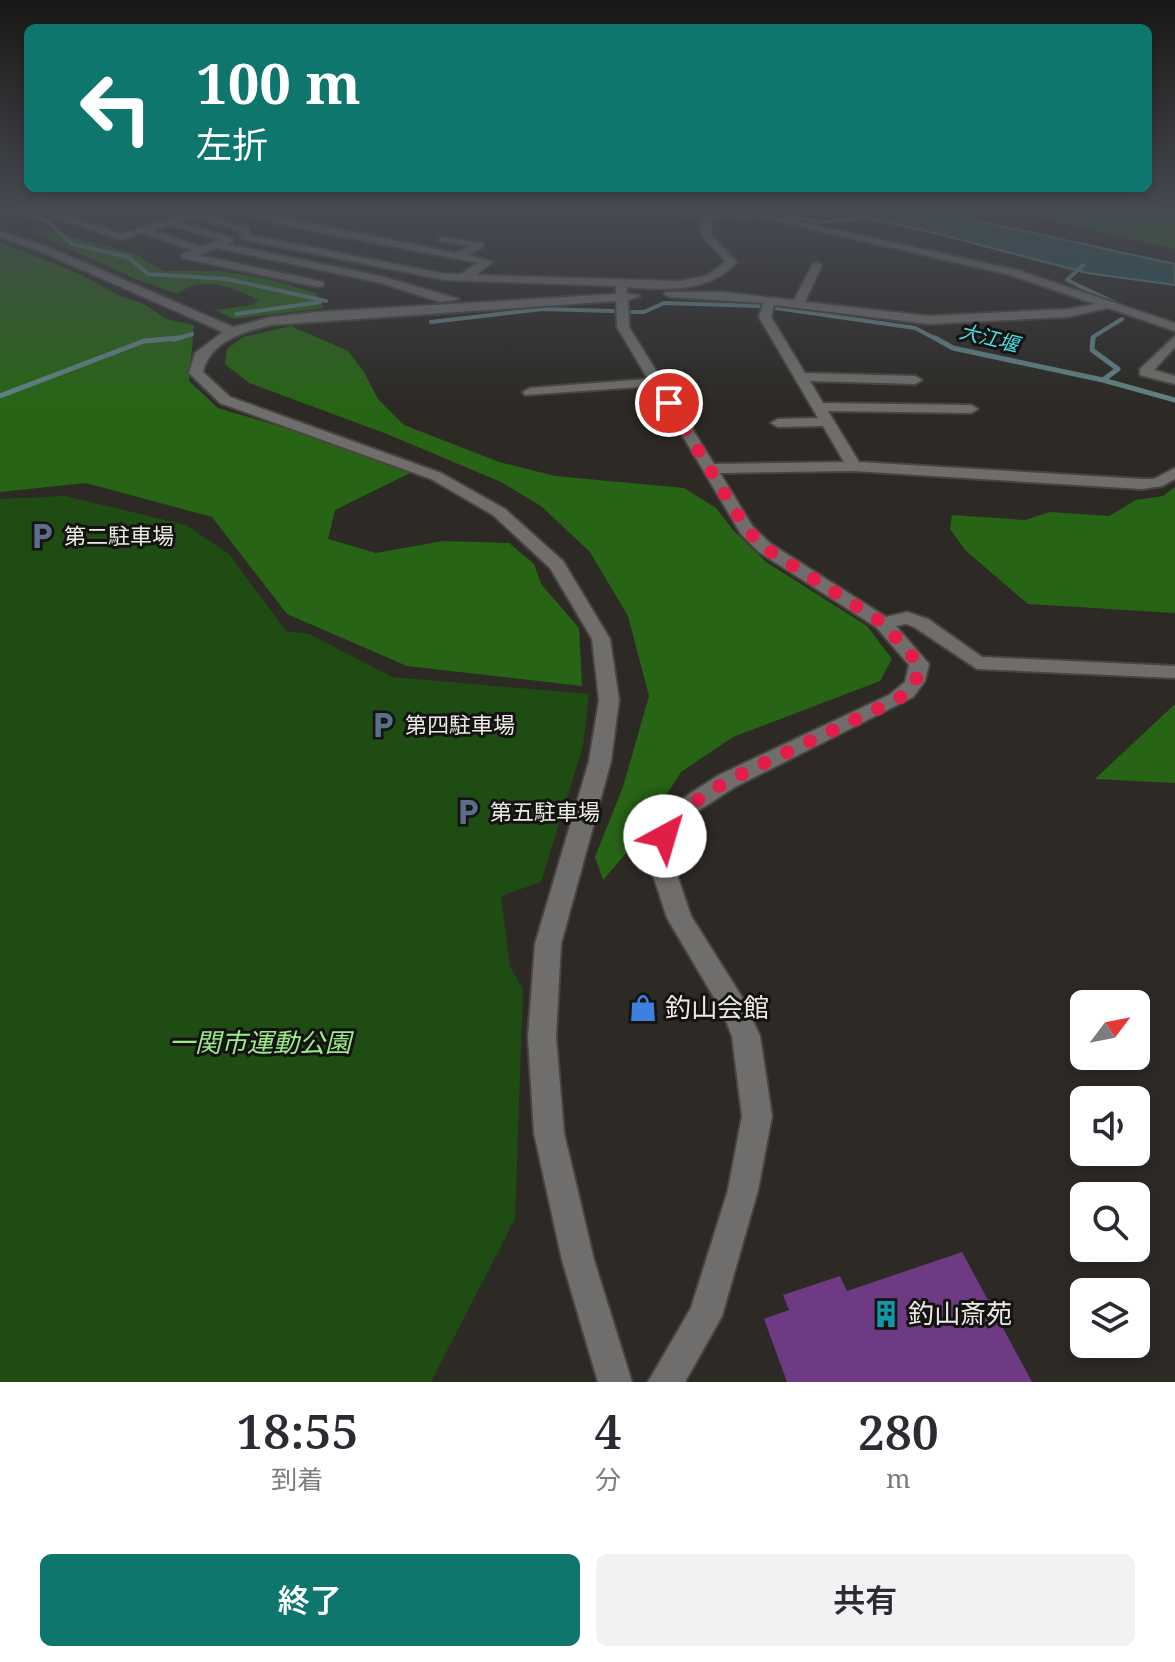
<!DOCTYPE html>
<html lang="ja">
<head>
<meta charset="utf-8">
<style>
	:root { --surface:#fff; --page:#f2f2f3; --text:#2b2b33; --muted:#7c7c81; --accent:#0f766e }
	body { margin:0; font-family:"Noto Serif","Noto Sans JP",serif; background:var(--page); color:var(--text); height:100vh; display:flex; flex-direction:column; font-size:30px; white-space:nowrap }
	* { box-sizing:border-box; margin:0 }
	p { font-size:26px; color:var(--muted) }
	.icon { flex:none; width:44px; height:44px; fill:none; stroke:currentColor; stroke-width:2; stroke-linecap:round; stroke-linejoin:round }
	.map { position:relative; height:1382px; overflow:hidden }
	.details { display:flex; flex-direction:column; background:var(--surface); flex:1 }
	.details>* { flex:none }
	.banner { position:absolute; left:24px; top:24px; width:1128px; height:168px; border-radius:12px; box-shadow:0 4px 12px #0003; background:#0f766e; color:#fff; overflow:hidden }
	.needle { width:52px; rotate:58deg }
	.buttons { position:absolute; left:1070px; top:990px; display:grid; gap:16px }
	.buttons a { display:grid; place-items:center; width:80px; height:80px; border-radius:12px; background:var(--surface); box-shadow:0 4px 12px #0003; font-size:40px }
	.pin { position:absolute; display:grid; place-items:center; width:68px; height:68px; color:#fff; margin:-34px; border:4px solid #fff; border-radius:50%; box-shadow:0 2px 8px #0007 }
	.me { position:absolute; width:88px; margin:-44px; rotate:39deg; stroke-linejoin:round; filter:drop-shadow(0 0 6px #0008) }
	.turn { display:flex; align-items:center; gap:28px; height:168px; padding:0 40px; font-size:36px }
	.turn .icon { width:104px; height:104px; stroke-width:2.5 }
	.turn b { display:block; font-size:56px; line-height:68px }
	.eta { display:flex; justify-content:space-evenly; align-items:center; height:136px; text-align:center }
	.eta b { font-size:48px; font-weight:600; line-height:56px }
	.cta { display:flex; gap:16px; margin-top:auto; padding:16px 40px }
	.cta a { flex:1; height:92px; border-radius:12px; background:var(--accent); color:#fff; font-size:32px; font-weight:600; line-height:92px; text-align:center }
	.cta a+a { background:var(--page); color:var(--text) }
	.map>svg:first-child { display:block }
	.green { fill:#1f4c12 }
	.forest { fill:#286416 }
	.water { fill:#265458; stroke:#618183; stroke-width:2 }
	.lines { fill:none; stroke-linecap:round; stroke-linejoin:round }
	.stream-far1 { stroke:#618183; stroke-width:4 }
	.stream { stroke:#618183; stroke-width:5 }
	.building { fill:#6d3a83 }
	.minor-casing { stroke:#484541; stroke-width:4 }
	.minor { fill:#6f6e6c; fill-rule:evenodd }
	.route { stroke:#e11d48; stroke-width:14; stroke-dasharray:0 25.2 }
	.labels { text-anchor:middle; stroke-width:6; stroke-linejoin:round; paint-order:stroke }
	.far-water-label { font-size:20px; font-style:italic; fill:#49e1ec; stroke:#141311 }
	.poi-label { font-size:22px; fill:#eceae7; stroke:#141311; text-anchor:start }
	.near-poi-label { font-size:26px; fill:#eceae7; stroke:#141311; text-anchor:start }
	.near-park-label { font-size:26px; font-style:italic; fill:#9bec86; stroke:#141311 }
</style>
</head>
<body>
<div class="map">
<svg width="1175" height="1382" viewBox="0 0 1175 1382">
	<rect width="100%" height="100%" fill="#2d2a26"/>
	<path class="green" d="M 65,496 L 186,525 L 229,554 L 286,631 L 309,634 L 392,677 L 589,694 L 583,746 L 541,882 L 501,896 L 510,966 L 523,990 L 515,1219 L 431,1382 L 0,1382 L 0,499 Z"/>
	<path class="forest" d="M 997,209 L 1120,209 L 1175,219 L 1175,249 Z
		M 46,230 L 135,254 L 164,271 L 221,271 L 267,279 L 316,293 L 324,308 L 233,319 L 216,310 L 253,305 L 258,300 C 236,288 200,274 178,294 L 133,278 L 30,231 Z
		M 0,242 L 80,274 L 120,296 L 144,304 L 166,319 L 194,325 L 189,381 L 218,408 L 316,437 L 412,472 L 335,510 L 328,539 L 376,553 L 443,541 L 509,543 L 534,564 L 541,584 L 579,628 L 582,686 L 407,666 L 287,614 L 212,517 L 86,483 L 0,492 Z
		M 291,326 L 348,351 L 364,372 L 378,399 L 404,425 L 499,462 L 555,476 L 684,488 L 716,508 L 733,530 L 766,562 L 867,626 L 892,659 L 880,681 L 733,737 L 681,772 L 635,843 L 603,880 L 595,857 L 623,787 L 649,696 L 628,616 L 590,552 L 541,506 L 501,482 L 387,434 L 249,383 L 225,364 L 227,349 L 243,337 Z
		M 1175,487 L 1175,613 L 1028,604 L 965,550 L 950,529 L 952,515 L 1025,520 L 1050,512 L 1109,516 L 1136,500 L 1163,496 Z
		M 1175,704 L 1175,783 L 1095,779 Z"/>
	<path class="water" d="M 834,209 L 923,209 L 1175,264 L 1175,285 L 1087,273 L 923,230 L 838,213 Z"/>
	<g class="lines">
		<path class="stream-far1" d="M 259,209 L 291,213 L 301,209
			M 402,209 L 477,212 L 531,209
			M 595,209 L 698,216
			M 0,210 L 45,219 L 72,244 L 128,257 L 148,274 L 227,279 L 326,301
			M 775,215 L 821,222 L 868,218
			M 710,216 L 755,217
			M 1083,265 L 1067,280 L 1120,305
			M 776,308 L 915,328 L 938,340
			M 632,312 L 644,312 L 664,303 L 761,306
			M 236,314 L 320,302
			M 431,322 L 543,309 L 613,311
			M 173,340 L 192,334
			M 1093,340 L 1093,337 L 1122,319"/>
		<path class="stream" d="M 935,338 L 953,348 L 1103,380 L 1175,400
			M 1093,338 L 1092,350 L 1118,369 L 1103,380
			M 0,396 L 144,341 L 179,338"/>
	</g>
	<path class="building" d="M 962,1252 L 1032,1382 L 787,1382 L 764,1319 L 789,1310 L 783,1295 L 840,1276 L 847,1291 Z"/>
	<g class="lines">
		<g class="minor-casing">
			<path id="minor" d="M 19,209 L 56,211 L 121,234 L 183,214 L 173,209 L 197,211 L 249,228 L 250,235 L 445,274 L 461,274 L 478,263 L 282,225 L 227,209 L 242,209 L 456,253 L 469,246 L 440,241 L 440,237 L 483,243 L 483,247 L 468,255 L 493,262 L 476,275 L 680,281 L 706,276 L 726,262 L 701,235 L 703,209 L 713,209 L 711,235 L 737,262 C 710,293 664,290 627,287 L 627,293 L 640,296 L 628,300 L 629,327 L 714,464 L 844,462 L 823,426 L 778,427 L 771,423 L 778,419 L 818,418 L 759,317 L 763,303 L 670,297 L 664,294 L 666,292 L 722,292 L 794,300 L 812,265 L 817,262 L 822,265 L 805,302 L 929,316 L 1068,309 L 1095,304 L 1010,275 L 725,209 L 742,209 L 1017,270 L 1175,323 L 1175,331 L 1108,308 L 1068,317 L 929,324 L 774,305 L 771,317 L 805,373 L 915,376 L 922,380 L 915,384 L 810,381 L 823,403 L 971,405 L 978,409 L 971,413 L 828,411 L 859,462 L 1142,479 L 1154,479 L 1175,468 L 1175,479 L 1162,486 L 1142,489 L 854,471 L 720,473 L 753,527 L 771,544 L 886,617 L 907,612 L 928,619 L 982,657 L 1175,666 L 1175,678 L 977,669 L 914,627 L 906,624 L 896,626 L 929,664 L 925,681 L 913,697 L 735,787 L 690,816 L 676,837 L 673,863 L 691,916 L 742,997 L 760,1036 L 772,1116 L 758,1190 L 722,1316 L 685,1382 L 648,1382 L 691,1308 L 728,1190 L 742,1116 L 732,1036 L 722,1011 L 667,918 L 649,863 L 653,836 L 674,804 L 719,775 L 889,695 L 905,682 L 909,665 L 876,627 L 759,552 L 741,534 L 653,386 L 525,395 L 523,392 L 530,388 L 648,379 L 617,327 L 616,301 L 271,325 C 243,332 210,341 203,372 L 230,397 L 441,473 L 505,509 L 563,561 L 610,639 L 619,700 L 611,761 L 561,944 L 556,1037 L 564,1133 L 594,1260 L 632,1382 L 598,1382 L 562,1260 L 534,1133 L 528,1037 L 535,944 L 589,761 L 599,700 L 592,639 L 550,568 L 493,515 L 431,479 L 220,403 L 189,373 L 195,353 L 223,332 L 40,251 L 0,237 L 0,231 L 48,247 L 233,327 L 271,317 L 317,312 L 616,294 L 616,286 L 445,280 L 241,239 L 240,232 L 193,217 L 178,222 L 233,238 L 233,242 L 227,244 L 384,277 L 459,299 L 440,302 L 381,283 L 217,248 L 198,255 L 323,282 L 323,286 L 319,287 L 182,258 L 182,254 L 192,250 L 142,233 L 121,240 L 54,217 ZM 168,225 L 219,240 L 201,247 L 152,230 Z
				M 1175,336 L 1175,347 L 1154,370 L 1175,376 L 1175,384 L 1140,375 L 1140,369 Z"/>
		</g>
		<use href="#minor" class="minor"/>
	</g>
	<linearGradient id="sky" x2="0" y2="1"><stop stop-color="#191715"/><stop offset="0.52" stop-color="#464a52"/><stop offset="1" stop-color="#464a52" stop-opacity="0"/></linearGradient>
	<rect width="1175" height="402" fill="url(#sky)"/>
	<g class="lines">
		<path class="route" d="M 665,836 L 682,810 L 727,781 L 896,700 C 912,690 918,683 919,664 L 883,623 L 765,548 L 747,530 L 669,403"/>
	</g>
	<defs>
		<g id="parking-bare" transform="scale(2.16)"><path d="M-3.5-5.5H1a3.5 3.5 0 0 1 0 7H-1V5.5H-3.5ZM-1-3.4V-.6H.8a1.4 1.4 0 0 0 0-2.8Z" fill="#5c6f8a" stroke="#141311" stroke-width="2.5" paint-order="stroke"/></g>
		<g id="shop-bare" transform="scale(2.16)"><path d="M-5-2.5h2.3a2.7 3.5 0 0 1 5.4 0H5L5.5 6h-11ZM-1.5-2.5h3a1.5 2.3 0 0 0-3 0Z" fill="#3f7fe0" stroke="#141311" stroke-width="2.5" paint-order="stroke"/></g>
		<g id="building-bare" transform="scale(2.16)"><path d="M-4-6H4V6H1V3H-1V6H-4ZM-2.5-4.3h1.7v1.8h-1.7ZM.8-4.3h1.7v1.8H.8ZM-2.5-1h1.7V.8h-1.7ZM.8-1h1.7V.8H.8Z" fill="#0f9aa8" stroke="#141311" stroke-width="2.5" paint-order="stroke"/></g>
	</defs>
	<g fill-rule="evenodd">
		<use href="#parking-bare" x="42" y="536"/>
		<use href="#parking-bare" x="383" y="725"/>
		<use href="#parking-bare" x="468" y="812"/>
		<use href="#shop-bare" x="643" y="1008"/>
		<use href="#building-bare" x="886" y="1314"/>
	</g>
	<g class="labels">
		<g class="far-water-label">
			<text transform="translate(989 338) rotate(14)" y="7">大江堰</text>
		</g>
		<g class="poi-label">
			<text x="64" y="544">第二駐車場</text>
			<text x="405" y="733">第四駐車場</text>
			<text x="490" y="820">第五駐車場</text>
		</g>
		<g class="near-poi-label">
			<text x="665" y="1017">釣山会館</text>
			<text x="908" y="1323">釣山斎苑</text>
		</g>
		<g class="near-park-label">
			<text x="260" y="1052">一関市運動公園</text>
		</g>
	</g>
</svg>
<div class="buttons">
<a><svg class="needle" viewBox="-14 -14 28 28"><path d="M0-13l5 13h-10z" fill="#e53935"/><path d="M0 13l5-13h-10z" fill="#7c7c81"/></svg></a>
<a><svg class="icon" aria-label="sound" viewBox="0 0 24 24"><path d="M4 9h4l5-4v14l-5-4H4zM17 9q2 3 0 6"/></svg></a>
<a><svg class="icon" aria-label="search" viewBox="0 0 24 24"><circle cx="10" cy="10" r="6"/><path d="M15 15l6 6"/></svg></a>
<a><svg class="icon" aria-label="layers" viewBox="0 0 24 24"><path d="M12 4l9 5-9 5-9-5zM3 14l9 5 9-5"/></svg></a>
</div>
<div class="pin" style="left:669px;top:403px;background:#d93025"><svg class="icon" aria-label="arrive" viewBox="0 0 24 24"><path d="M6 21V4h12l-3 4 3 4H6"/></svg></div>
<svg class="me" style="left:665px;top:836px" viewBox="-20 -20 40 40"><circle r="19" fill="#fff"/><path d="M0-13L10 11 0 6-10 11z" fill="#e11d48"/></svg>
<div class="banner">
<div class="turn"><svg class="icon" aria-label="left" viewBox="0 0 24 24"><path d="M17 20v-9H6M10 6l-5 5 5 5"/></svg><div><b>100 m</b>左折</div></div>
</div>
</div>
<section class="details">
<div class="eta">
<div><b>18:55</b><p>到着</p></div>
<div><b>4</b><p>分</p></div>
<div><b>280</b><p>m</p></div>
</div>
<div class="cta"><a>終了</a><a>共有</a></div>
</section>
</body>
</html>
